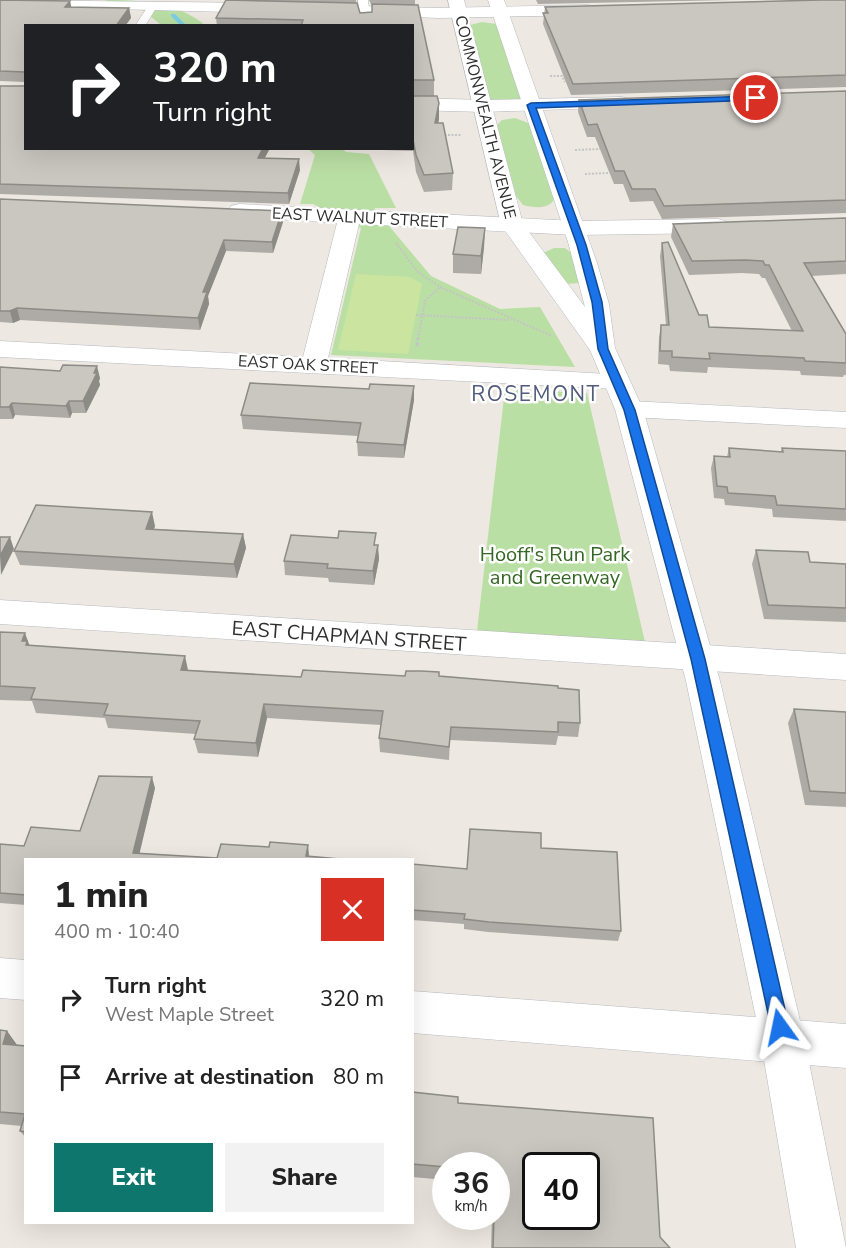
<!DOCTYPE html>
<html lang="en">
<head>
<meta charset="utf-8">
<style>
	:root { --surface:#fff; --page:#f2f2f2; --text:#222; --muted:#767676; --accent:#0f766e }
	body { margin:0; font-family:"Nunito Sans",sans-serif; background:var(--page); color:var(--text); height:100vh; display:flex; flex-direction:column; font-size:22px; white-space:nowrap }
	* { box-sizing:border-box; margin:0 }
	p { font-size:20px; color:var(--muted) }
	.icon { flex:none; width:33px; height:33px; fill:none; stroke:currentColor; stroke-width:2; stroke-linecap:round; stroke-linejoin:round }
	.map { position:relative; flex:1; overflow:hidden }
	.sheet { position:absolute; left:24px; top:858px; width:390px; height:366px; display:flex; flex-direction:column; background:var(--surface); border-radius:0px; box-shadow:0 6px 24px #0002 }
	.sheet>* { flex:none }
	.guide { position:absolute; left:24px; top:24px; width:390px; height:126px; border-radius:0px; box-shadow:0 6px 24px #0002; background:#202124; color:#fff; overflow:hidden }
	.speed { position:absolute; left:432px; top:1152px; display:flex; gap:12px; font-size:30px; font-weight:700; text-align:center }
	.speed>* { display:grid; place-content:center; width:78px; height:78px; border-radius:50%; background:var(--surface); box-shadow:0 6px 24px #0002; line-height:1 }
	.speed small { font-size:15px; font-weight:400 }
	.speed .limit { border:3px solid #111; border-radius:9px; background:#fff; color:#111 }
	.pin { position:absolute; display:grid; place-items:center; width:51px; height:51px; color:#fff; margin:-26px; border:3px solid #fff; border-radius:50%; box-shadow:0 2px 6px #0007 }
	.me { position:absolute; width:66px; margin:-33px; rotate:348deg; stroke-linejoin:round; filter:drop-shadow(0 0 4px #0008) }
	.turn { display:flex; align-items:center; gap:21px; height:126px; padding:0 30px; font-size:27px }
	.turn .icon { width:78px; height:78px; stroke-width:2.5 }
	.turn b { display:block; font-size:42px; line-height:51px }
	.round { display:grid; place-items:center; flex:none; width:63px; height:63px; border-radius:0px; background:var(--page) }
	.overview { display:flex; align-items:center; justify-content:space-between; height:102px; padding:0 30px }
	h1 { font-size:36px; font-weight:800; line-height:45px }
	.cta { display:flex; gap:12px; margin-top:auto; padding:12px 30px }
	.cta a { flex:1; height:69px; border-radius:0px; background:var(--accent); color:#fff; font-size:24px; font-weight:800; line-height:69px; text-align:center }
	.cta a+a { background:var(--page); color:var(--text) }
	ul { padding:0; list-style:none }
	li { display:flex; align-items:center; gap:18px; height:78px; padding:0 30px }
	li div { flex:1 }
	li b { display:block; font-size:22px }
	li em { font-style:normal }
	.map>svg:first-child { display:block }
	.green { fill:#badfa4 }
	.pitch { fill:#cbe5a1 }
	.lines { fill:none; stroke-linecap:round; stroke-linejoin:round }
	.stream { fill:#7fcfe5; fill-rule:evenodd }
	.service-casing { stroke:#b5b8c0; stroke-width:1 }
	.minor-casing { stroke:#b5b8c0; stroke-width:1 }
	.tertiary-casing { stroke:#b5b8c0; stroke-width:1 }
	.path-far1 { stroke:#c4c4c4; stroke-width:2; stroke-dasharray:2 1.5; stroke-linecap:butt }
	.path { stroke:#c4c4c4; stroke-width:3; stroke-dasharray:4 2; stroke-linecap:butt }
	.service { fill:#fff; fill-rule:evenodd }
	.minor { fill:#fff; fill-rule:evenodd }
	.tertiary { fill:#fff; fill-rule:evenodd }
	.wall { fill:#aeaaa5 }
	.shaded-wall { fill:#8d8b86 }
	.building { fill:#cac6c0; stroke:#8d8b86; stroke-width:1.5; fill-rule:evenodd }
	.route { fill:#1a73e8; stroke:#114b97; stroke-width:1.5 }
	.labels { text-anchor:middle; stroke-width:5; stroke-linejoin:round; paint-order:stroke }
	.far-street-label { font-size:16px; fill:#2e2e2e; stroke:#fff }
	.park-label { font-size:20px; fill:#362; stroke:#fff }
	.street-label { font-size:20px; fill:#2e2e2e; stroke:#fff }
	.neighbourhood-label { font-size:21px; letter-spacing:1.5px; fill:#515b7b; stroke:#fff }
</style>
</head>
<body>
<div class="map">
<svg width="846" height="1248" viewBox="0 0 846 1248">
	<rect width="100%" height="100%" fill="#eee8e2"/>
	<path class="green" d="M 104,0 C 141,0 175,1 205,25 L 161,25 L 144,11 Z
		M 482,22 L 497,24 L 522,100 L 490,100 L 470,25 Z
		M 515,118 L 531,124 L 555,198 C 549,210 534,208 523,205 L 516,196 L 497,125 L 502,120 Z
		M 308,149 L 343,149 L 346,152 L 369,154 L 396,208 L 374,208 L 431,276 L 500,309 L 540,307 L 575,367 L 331,355 L 361,228 L 313,204 L 300,204 L 315,155 Z
		M 554,248 L 565,248 L 573,254 L 579,283 L 566,284 L 543,253 Z
		M 505,389 L 587,393 L 645,642 L 477,631 Z"/>
	<path class="pitch" d="M 356,274 L 410,277 L 422,284 L 408,354 L 338,350 Z"/>
	<g class="lines">
		<path class="stream" d="M 171,14 L 175,14 L 187,26 L 181,26 L 171,16 Z"/>
		<g class="service-casing">
			<path id="service" d="M 358,0 L 368,0 L 371,26 L 361,26 Z
				M 153,2 L 158,5 L 145,26 L 135,26 L 150,3 Z"/>
		</g>
		<g class="minor-casing">
			<path id="minor" d="M 0,0 L 265,3 L 273,8 L 265,13 L 0,6 Z
				M 314,5 L 439,8 L 589,5 L 597,10 L 589,15 L 439,18 L 308,13 L 306,10 Z
				M 622,97 L 629,99 L 631,103 L 629,107 L 484,112 L 412,110 L 412,98 L 484,100 Z
				M 239,204 L 575,221 L 718,219 L 726,221 L 729,226 L 726,231 L 718,233 L 575,235 L 359,224 L 328,358 L 625,375 L 629,381 L 625,387 L 616,389 L 0,357 L 0,341 L 303,357 L 337,223 L 231,216 L 228,211 L 231,206 Z
				M 629,401 L 846,412 L 846,428 L 629,417 L 619,415 L 615,409 L 619,403 Z
				M 0,600 L 846,654 L 846,680 L 0,624 Z
				M 0,958 L 26,960 L 26,1000 L 0,998 Z
				M 412,991 L 846,1024 L 846,1068 L 412,1033 Z"/>
		</g>
		<g class="tertiary-casing">
			<path id="tertiary" d="M 448,0 L 464,0 L 523,224 L 585,307 L 568,242 L 488,0 L 504,0 L 597,263 L 609,304 L 615,348 L 643,409 L 720,681 L 805,1042 L 846,1248 L 796,1248 L 761,1042 L 686,681 L 615,409 L 590,350 L 501,225 Z"/>
		</g>
		<path class="path-far1" d="M 550,76 L 562,76 L 565,82
			M 441,135 L 461,135
			M 575,150 L 600,149
			M 585,174 L 609,173
			M 396,243 L 418,272 L 440,287 L 552,336
			M 416,315 L 510,320
			M 418,339 L 425,301 L 440,287"/>
		<path class="path" d="M 417,346 L 418,338"/>
		<use href="#service" class="service"/>
		<use href="#minor" class="minor"/>
		<use href="#tertiary" class="tertiary"/>
	</g>
	<path class="wall" d="M 0,0 L 70,1 L 71,7 L 129,8 L 131,18 L 125,26 L 26,26 L 26,148 L 270,148 L 265,158 L 300,170 L 289,204 L 0,194 L 0,86 L 25,86 L 25,82 L 0,81 Z
		M 226,0 L 356,0 L 356,3 L 360,13 L 372,12 L 372,4 L 371,4 L 369,0 L 415,0 L 415,5 L 434,80 L 434,96 L 439,119 L 438,123 L 453,173 L 452,190 L 424,192 L 416,172 L 413,151 L 383,150 L 383,148 L 412,148 L 412,26 L 217,26 L 216,18 Z
		M 536,0 L 732,0 L 538,4 Z
		M 846,0 L 846,87 L 571,95 L 543,24 L 545,7 Z
		M 846,91 L 846,213 L 662,219 L 653,201 L 630,202 L 623,184 L 614,184 L 595,137 L 587,137 L 578,112 L 579,100 Z
		M 0,199 L 283,222 L 273,253 L 226,251 L 208,296 L 209,304 L 200,330 L 20,320 L 13,323 L 0,322 Z
		M 846,218 L 846,274 L 811,276 L 846,334 L 846,375 L 844,375 L 843,377 L 801,375 L 800,371 L 708,367 L 707,373 L 670,371 L 669,365 L 658,364 L 659,338 L 661,325 L 666,325 L 660,256 L 662,243 L 699,315 L 709,327 L 792,331 L 765,278 L 762,278 L 759,274 L 742,273 L 689,275 L 671,237 L 673,224 Z
		M 485,228 L 484,247 L 481,274 L 453,273 L 453,254 Z
		M 0,367 L 100,378 L 99,381 L 100,385 L 86,413 L 72,413 L 70,418 L 15,415 L 13,419 L 0,419 Z
		M 414,400 L 404,458 L 358,456 L 357,442 L 358,436 L 243,429 L 241,415 Z
		M 729,448 L 781,452 L 782,448 L 846,451 L 846,521 L 773,517 L 772,509 L 725,505 L 724,499 L 714,498 L 711,468 L 714,456 L 727,457 Z
		M 155,526 L 154,529 L 243,534 L 246,548 L 237,578 L 20,565 L 14,551 Z
		M 377,545 L 379,559 L 374,585 L 329,582 L 328,578 L 285,575 L 284,561 Z
		M 756,550 L 810,562 L 846,564 L 846,622 L 764,619 L 752,564 Z
		M 0,632 L 29,645 L 188,670 L 301,677 L 439,676 L 558,688 L 580,723 L 578,737 L 558,736 L 556,745 L 450,740 L 449,760 L 380,752 L 379,738 L 381,725 L 267,718 L 258,757 L 198,753 L 194,739 L 196,734 L 108,728 L 105,718 L 36,713 L 32,701 L 0,700 Z
		M 794,709 L 846,712 L 846,807 L 805,805 L 788,723 Z
		M 155,788 L 139,853 L 217,858 L 309,856 L 352,860 L 26,860 L 26,905 L 0,903 L 0,844 L 24,846 L 80,831 Z
		M 541,848 L 621,931 L 618,941 L 488,932 L 464,929 L 464,924 L 412,920 L 412,864 L 467,869 Z
		M 0,1030 L 7,1031 L 17,1045 L 26,1046 L 26,1138 L 20,1131 L 22,1126 L 0,1124 Z
		M 412,1092 L 458,1103 L 660,1237 L 670,1248 L 491,1248 L 492,1216 L 496,1216 L 496,1166 L 446,1166 L 446,1180 L 412,1177 Z"/>
	<path class="shaded-wall" d="M 70,1 L 72,10 L 65,7 Z
		M 129,8 L 131,18 L 125,26 L 116,26 Z
		M 439,103 L 439,119 L 435,140 L 435,123 Z
		M 263,148 L 270,148 L 259,168 L 258,158 Z
		M 299,159 L 300,170 L 289,204 L 288,193 Z
		M 282,211 L 283,222 L 273,253 L 272,242 Z
		M 485,228 L 484,247 L 481,274 L 481,256 Z
		M 224,240 L 226,251 L 208,296 L 209,304 L 200,330 L 198,318 L 203,292 Z
		M 17,308 L 20,320 L 13,323 L 10,311 Z
		M 97,366 L 100,378 L 99,381 L 100,385 L 86,413 L 83,401 Z
		M 414,386 L 414,400 L 404,458 L 404,445 Z
		M 69,401 L 72,413 L 70,418 L 66,406 Z
		M 12,403 L 15,415 L 13,419 L 9,407 Z
		M 152,512 L 155,526 L 149,543 L 146,529 Z
		M 243,534 L 246,548 L 237,578 L 234,564 Z
		M 10,537 L 14,549 L 1,575 L 0,556 Z
		M 378,545 L 379,559 L 374,585 L 373,571 Z
		M 25,633 L 33,655 L 22,641 Z
		M 185,656 L 188,670 L 185,684 L 181,670 Z
		M 264,704 L 267,718 L 258,757 L 256,743 Z
		M 152,777 L 155,788 L 138,860 L 133,853 Z
		M 308,845 L 309,855 L 308,860 L 306,856 Z
		M 7,1031 L 17,1045 L 3,1044 Z"/>
	<path class="building" d="M 0,0 L 70,1 L 65,7 L 129,8 L 116,26 L 26,26 L 26,148 L 263,148 L 258,158 L 299,159 L 288,193 L 0,184 L 0,86 L 25,86 L 25,72 L 0,71 Z
		M 226,0 L 357,3 L 360,13 L 372,12 L 372,4 L 418,5 L 434,80 L 412,80 L 412,26 L 301,26 L 303,20 L 216,18 Z
		M 821,0 L 846,0 L 846,75 L 573,84 L 543,13 L 548,13 L 545,7 Z
		M 846,91 L 846,200 L 664,206 L 655,189 L 632,189 L 624,171 L 615,171 L 597,124 L 588,125 L 579,100 Z
		M 412,96 L 437,96 L 439,103 L 435,123 L 443,123 L 453,173 L 424,175 L 416,155 L 412,135 Z
		M 0,199 L 282,211 L 272,242 L 224,240 L 203,292 L 207,292 L 198,318 L 17,308 L 10,311 L 0,311 Z
		M 846,218 L 846,261 L 804,263 L 846,334 L 846,363 L 805,361 L 804,358 L 709,353 L 710,359 L 672,357 L 672,351 L 660,351 L 661,325 L 669,325 L 662,243 L 668,242 L 699,315 L 707,315 L 709,327 L 803,331 L 769,265 L 765,265 L 763,261 L 745,260 L 692,261 L 673,224 Z
		M 458,227 L 485,228 L 481,256 L 453,254 Z
		M 63,365 L 97,366 L 94,373 L 97,373 L 83,401 L 69,401 L 66,406 L 12,403 L 9,407 L 0,407 L 0,367 L 60,371 Z
		M 250,383 L 369,389 L 370,384 L 414,386 L 404,445 L 357,442 L 361,423 L 241,415 Z
		M 729,448 L 783,452 L 782,448 L 846,451 L 846,509 L 777,505 L 775,496 L 728,493 L 727,487 L 717,486 L 714,456 L 730,457 Z
		M 36,505 L 152,512 L 146,529 L 243,534 L 234,564 L 14,551 Z
		M 339,531 L 376,533 L 374,545 L 378,545 L 373,571 L 327,568 L 328,564 L 284,561 L 291,535 L 338,538 Z
		M 0,537 L 10,537 L 0,556 Z
		M 756,550 L 808,552 L 810,562 L 846,564 L 846,608 L 768,605 Z
		M 0,632 L 25,633 L 22,641 L 27,641 L 26,645 L 185,656 L 181,670 L 301,677 L 303,670 L 405,676 L 406,671 L 421,671 L 439,672 L 439,676 L 558,686 L 558,688 L 579,690 L 580,723 L 558,722 L 558,732 L 451,727 L 449,747 L 379,738 L 383,711 L 264,704 L 256,743 L 194,739 L 200,721 L 104,715 L 108,704 L 31,699 L 35,688 L 0,686 Z
		M 794,709 L 846,712 L 846,793 L 810,791 Z
		M 99,776 L 152,777 L 133,853 L 217,858 L 221,844 L 269,847 L 270,842 L 308,845 L 306,856 L 352,860 L 26,860 L 26,895 L 0,893 L 0,844 L 24,846 L 31,827 L 80,831 Z
		M 470,829 L 541,833 L 541,848 L 617,852 L 621,931 L 489,922 L 464,919 L 465,914 L 412,910 L 412,864 L 467,869 Z
		M 0,1030 L 7,1031 L 3,1044 L 26,1046 L 26,1132 L 20,1131 L 25,1114 L 0,1112 Z
		M 412,1092 L 458,1097 L 458,1103 L 653,1118 L 660,1237 L 670,1248 L 493,1248 L 494,1216 L 496,1216 L 496,1166 L 446,1166 L 446,1167 L 412,1164 ZM 536,1166 L 586,1166 L 586,1216 L 536,1216 Z"/>
	<path class="route" d="M 756,96 L 760,98 L 759,100 L 536,108 L 586,245 L 602,302 L 608,349 L 635,410 L 705,659 L 789,1027 L 786,1033 L 780,1036 L 773,1033 L 771,1027 L 691,659 L 624,410 L 598,349 L 592,302 L 577,245 L 527,105 L 531,103 Z"/>
	<g class="labels">
		<g class="far-street-label">
			<text transform="translate(486 117) rotate(76)" y="6">COMMONWEALTH AVENUE</text>
			<text transform="translate(360 217) rotate(3)" y="6">EAST WALNUT STREET</text>
			<text transform="translate(308 364) rotate(3)" y="6">EAST OAK STREET</text>
		</g>
		<g class="park-label">
			<text x="555" y="561">Hooff's Run Park<tspan x="555" dy="23">and Greenway</tspan></text>
		</g>
		<g class="street-label">
			<text transform="translate(349 636) rotate(4)" y="7">EAST CHAPMAN STREET</text>
		</g>
		<g class="neighbourhood-label">
			<text x="536" y="401">ROSEMONT</text>
		</g>
	</g>
</svg>
<div class="speed"><div>36<small>km/h</small></div><div class="limit">40</div></div>
<div class="pin" style="left:756px;top:98px;background:#d93025"><svg class="icon" aria-label="arrive" viewBox="0 0 24 24"><path d="M6 21V4h12l-3 4 3 4H6"/></svg></div>
<svg class="me" style="left:780px;top:1027px" viewBox="-20 -20 40 40"><path d="M0-17L14 15 0 8-14 15z" fill="#1a73e8" stroke="#fff" stroke-width="4"/></svg>
<div class="guide">
<div class="turn"><svg class="icon" aria-label="right" viewBox="0 0 24 24"><path d="M7 20v-9h11M14 6l5 5-5 5"/></svg><div><b>320 m</b>Turn right</div></div>
</div>
<section class="sheet">
<div class="overview"><div><h1>1 min</h1><p>400 m · 10:40</p></div><a class="round" style="background:#d93025;color:#fff"><svg class="icon" aria-label="close" viewBox="0 0 24 24"><path d="M6 6l12 12M18 6L6 18"/></svg></a></div>
<ul>
<li><svg class="icon" aria-label="right" viewBox="0 0 24 24"><path d="M7 20v-9h11M14 6l5 5-5 5"/></svg><div><b>Turn right</b><p>West Maple Street</p></div><em>320 m</em></li>
<li><svg class="icon" aria-label="arrive" viewBox="0 0 24 24"><path d="M6 21V4h12l-3 4 3 4H6"/></svg><div><b>Arrive at destination</b></div><em>80 m</em></li>
</ul>
<div class="cta"><a>Exit</a><a>Share</a></div>
</section>
</div>
</body>
</html>
